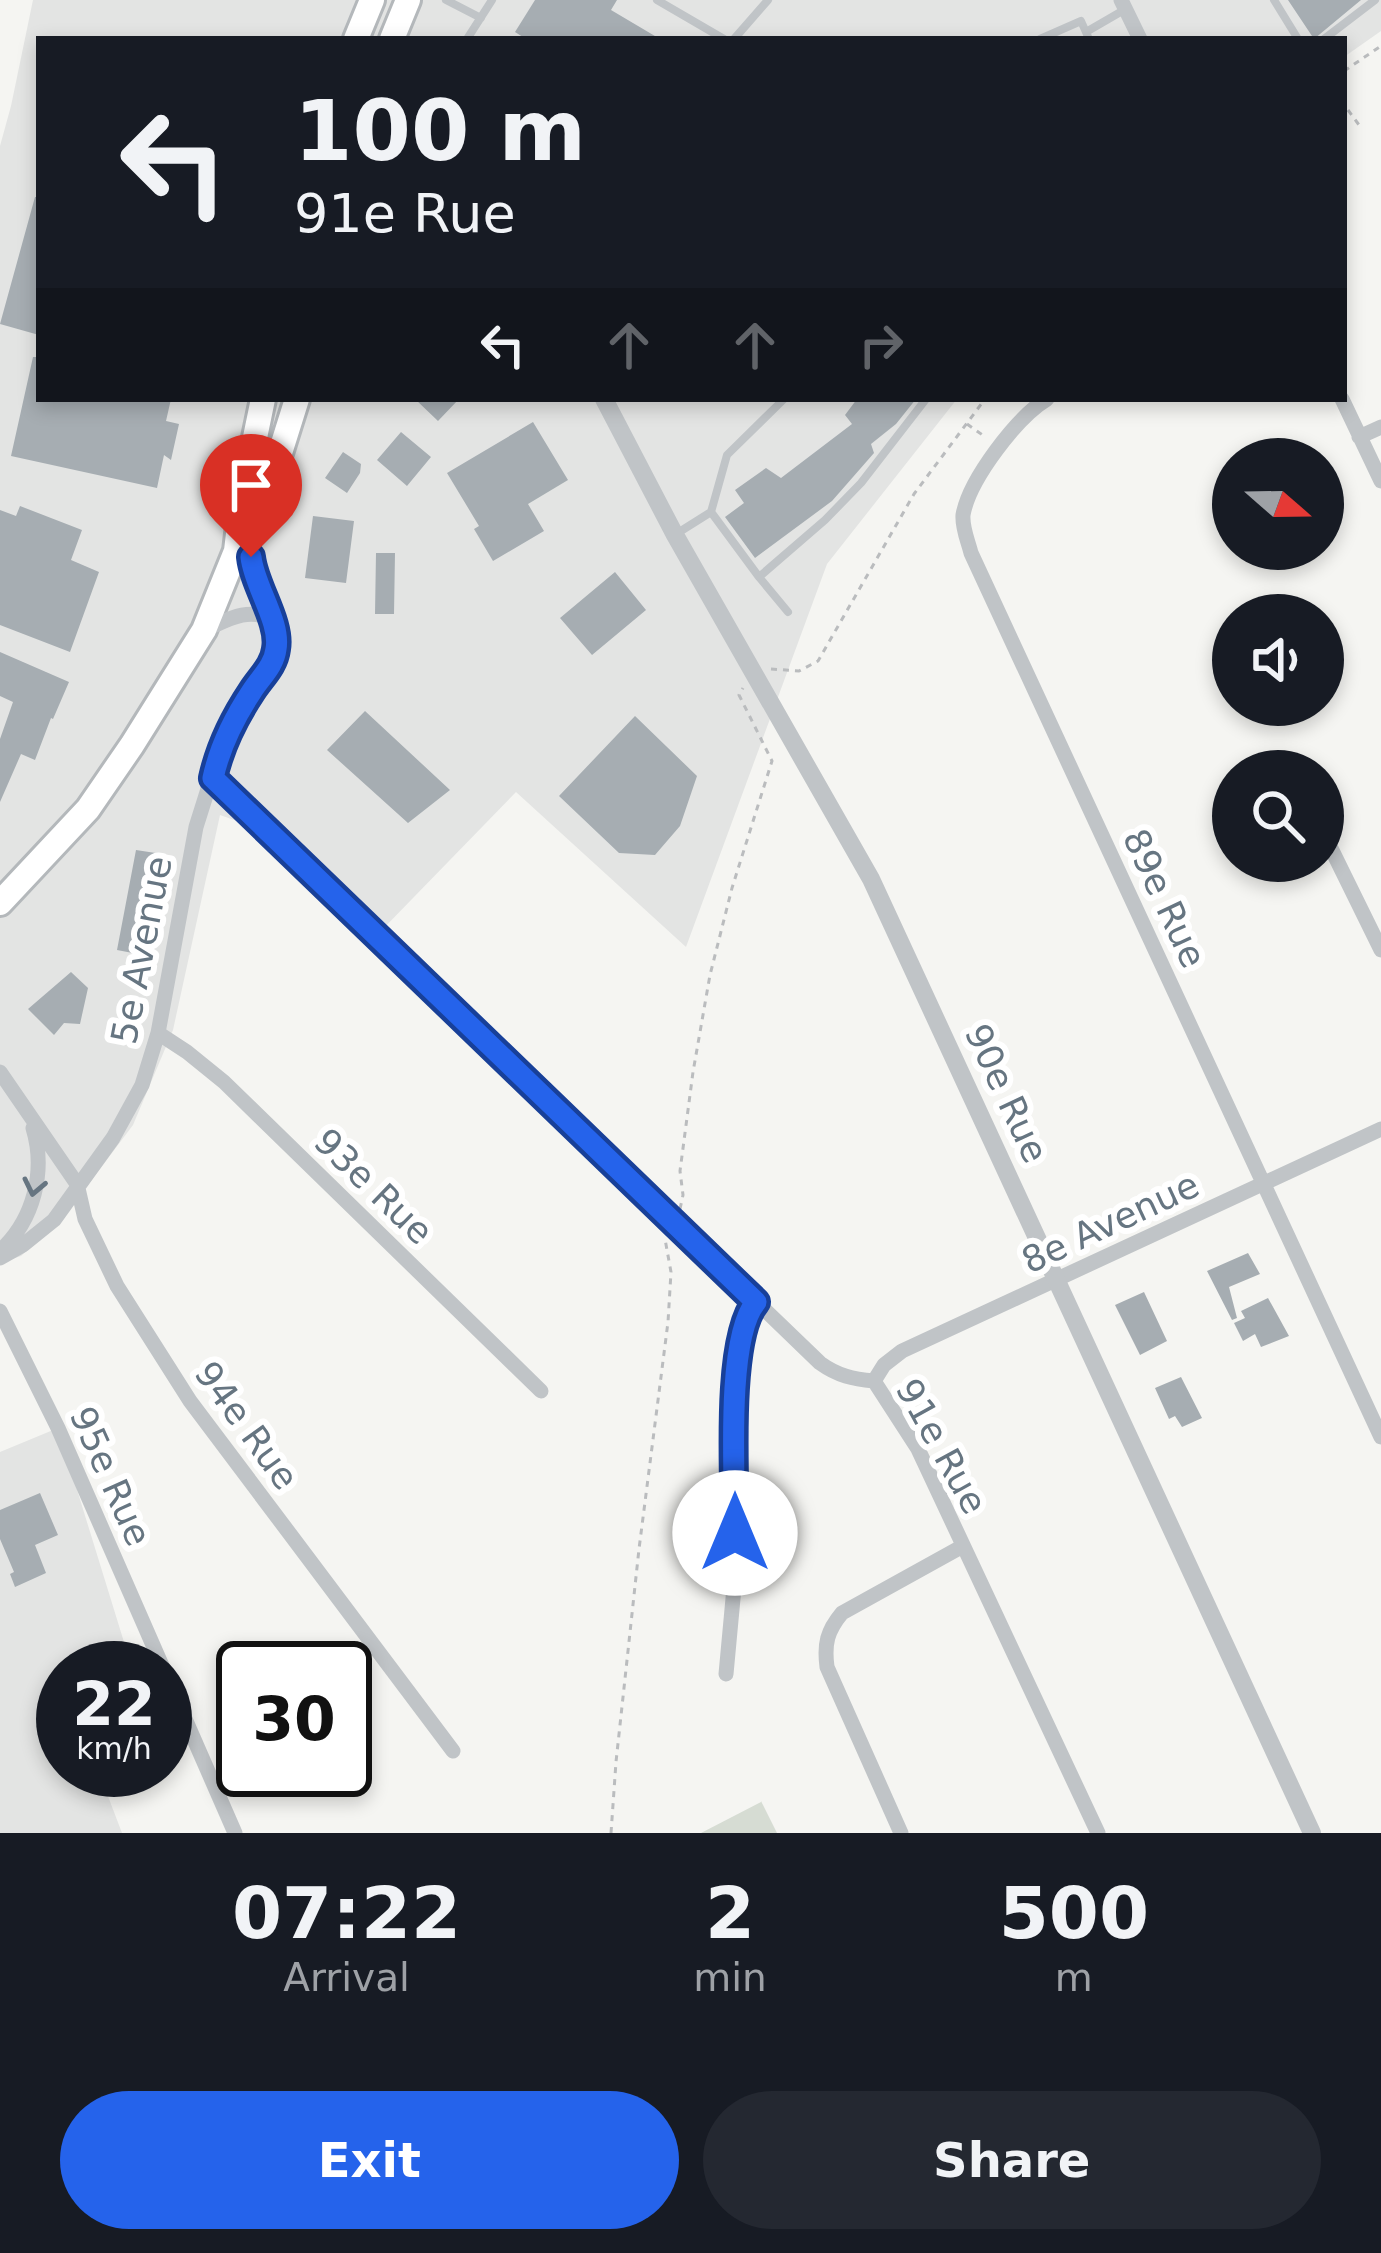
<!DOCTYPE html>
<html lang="en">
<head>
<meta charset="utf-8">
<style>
	:root { --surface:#171b24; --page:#242831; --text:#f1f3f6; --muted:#9ea1a6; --accent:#2563eb }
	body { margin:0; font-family:"DejaVu Sans",sans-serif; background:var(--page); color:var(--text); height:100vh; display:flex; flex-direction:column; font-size:45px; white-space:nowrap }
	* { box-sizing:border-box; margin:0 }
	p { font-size:39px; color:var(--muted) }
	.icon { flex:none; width:66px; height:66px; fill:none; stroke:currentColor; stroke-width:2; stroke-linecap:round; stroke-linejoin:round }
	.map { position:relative; height:1833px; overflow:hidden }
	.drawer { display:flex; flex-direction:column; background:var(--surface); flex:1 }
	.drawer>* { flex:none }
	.hud { position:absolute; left:36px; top:36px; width:1311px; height:366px; border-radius:0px; box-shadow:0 6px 18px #0003; background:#171b24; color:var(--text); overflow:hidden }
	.needle { width:78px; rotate:110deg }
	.controls { position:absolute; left:1212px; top:438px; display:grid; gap:24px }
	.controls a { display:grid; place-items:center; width:132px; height:132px; border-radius:50%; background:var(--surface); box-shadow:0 6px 18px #0003; font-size:60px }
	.speed { position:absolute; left:36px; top:1641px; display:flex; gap:24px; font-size:60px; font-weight:700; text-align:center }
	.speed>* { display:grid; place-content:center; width:156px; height:156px; border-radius:50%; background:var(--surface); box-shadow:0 6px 18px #0003; line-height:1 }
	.speed small { font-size:30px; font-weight:400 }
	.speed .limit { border:6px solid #111; border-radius:18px; background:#fff; color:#111 }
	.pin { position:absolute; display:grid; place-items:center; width:102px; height:102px; color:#fff; margin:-123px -51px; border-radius:50% 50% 50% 0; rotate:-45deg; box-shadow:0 0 12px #0007 }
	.pin .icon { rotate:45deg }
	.me { position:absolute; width:132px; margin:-66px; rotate:0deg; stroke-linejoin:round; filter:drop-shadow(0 0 9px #0008) }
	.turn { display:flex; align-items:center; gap:42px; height:252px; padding:0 60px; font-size:54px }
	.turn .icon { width:156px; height:156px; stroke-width:2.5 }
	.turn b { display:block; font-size:84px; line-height:102px }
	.lanes { display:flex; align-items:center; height:114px; padding:0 60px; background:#0003; justify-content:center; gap:60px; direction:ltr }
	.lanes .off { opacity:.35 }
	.eta { display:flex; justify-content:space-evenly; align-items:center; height:204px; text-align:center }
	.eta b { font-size:72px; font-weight:700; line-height:84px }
	.primary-button { display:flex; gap:24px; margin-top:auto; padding:24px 60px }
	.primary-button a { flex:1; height:138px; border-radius:72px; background:var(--accent); color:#fff; font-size:48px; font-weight:700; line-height:138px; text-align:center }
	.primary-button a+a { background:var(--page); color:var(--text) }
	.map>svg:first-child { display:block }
	.built { fill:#e3e4e3 }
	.green { fill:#d6dcd3 }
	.building { fill:#a6adb2 }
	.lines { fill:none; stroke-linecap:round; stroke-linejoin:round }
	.primary-casing { stroke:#b4b8bb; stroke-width:30 }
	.path { stroke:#babcbe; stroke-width:3; stroke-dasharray:6 6; stroke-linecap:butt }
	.service { stroke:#c0c4c7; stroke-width:8 }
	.minor { stroke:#c0c4c7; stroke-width:15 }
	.tertiary { stroke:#c0c4c7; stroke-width:18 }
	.primary { stroke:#fff; stroke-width:24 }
	.oneway { stroke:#667581 }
	.route-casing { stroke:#184099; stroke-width:30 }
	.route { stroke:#2563eb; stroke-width:21 }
	.labels { text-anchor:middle; stroke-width:12; stroke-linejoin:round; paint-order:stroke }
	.street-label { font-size:36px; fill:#667581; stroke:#fff }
</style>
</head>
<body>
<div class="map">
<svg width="1381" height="1833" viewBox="0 0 1381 1833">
	<rect width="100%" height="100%" fill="#f5f5f2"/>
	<path class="built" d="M 33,0 L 1381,0 L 1381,31 L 1344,57 L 1344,39 L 39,39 L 39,399 L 957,399 L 827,564 L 686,947 L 516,792 L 378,934 L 274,834 L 220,815 L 173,1030 L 133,1125 L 66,1214 L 21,1256 L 0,1263 L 0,146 L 11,106 Z
		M 58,1428 L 132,1668 L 63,1668 L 63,1770 L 98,1770 L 122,1833 L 0,1833 L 0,1452 Z"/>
	<path class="green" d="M 761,1801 L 777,1833 L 701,1833 L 761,1802 Z"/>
	<path class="building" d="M 535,0 L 617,0 L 611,10 L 660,39 L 526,39 L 515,32 Z
		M 1288,0 L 1361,0 L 1314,39 Z
		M 35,197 L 39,197 L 39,335 L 0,324 Z
		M 33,357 L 39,357 L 39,399 L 171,399 L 166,421 L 179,424 L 171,460 L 164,455 L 157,488 L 11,456 Z
		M 415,399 L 459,399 L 438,421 Z
		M 857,399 L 916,399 L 896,424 L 871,444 L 874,453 L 832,501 L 755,558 L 725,517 L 744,503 L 735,490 L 766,468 L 781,478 L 852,424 L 845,415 Z
		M 533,422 L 568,480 L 528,504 L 544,531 L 493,561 L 474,529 L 479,526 L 447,473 Z
		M 401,432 L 431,457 L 407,486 L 377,460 Z
		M 343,452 L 361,464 L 360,473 L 347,493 L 325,478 Z
		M 20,506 L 82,530 L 71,560 L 99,572 L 70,652 L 0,625 L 0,510 L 16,516 Z
		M 313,516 L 354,521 L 346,583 L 305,578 Z
		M 376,553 L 395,553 L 394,614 L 375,614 Z
		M 615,572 L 646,610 L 592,655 L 560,618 Z
		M 0,652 L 69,682 L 53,719 L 51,718 L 35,760 L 21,754 L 0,802 L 0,739 L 13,702 L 0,696 Z
		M 365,711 L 450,790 L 408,823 L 327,750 Z
		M 635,716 L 697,776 L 680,826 L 655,855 L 619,853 L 559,796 Z
		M 136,850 L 162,854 L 143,955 L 117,950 Z
		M 71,972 L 88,988 L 80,1024 L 64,1023 L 54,1035 L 28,1009 Z
		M 1248,1253 L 1260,1274 L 1229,1287 L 1237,1318 L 1232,1320 L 1207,1271 Z
		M 1144,1292 L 1167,1341 L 1140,1355 L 1115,1305 Z
		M 1268,1298 L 1289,1336 L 1261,1347 L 1255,1334 L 1243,1341 L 1234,1323 L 1245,1318 L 1241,1311 Z
		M 1181,1377 L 1202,1418 L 1182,1427 L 1175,1416 L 1169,1419 L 1155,1388 Z
		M 40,1493 L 58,1535 L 35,1545 L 46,1573 L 15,1587 L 10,1574 L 14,1572 L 0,1539 L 0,1510 Z"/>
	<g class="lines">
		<g class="primary-casing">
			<path id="primary" d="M 356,39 L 372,0
				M 392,39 L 408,0
				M 241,544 L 264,504 L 297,399
				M 0,903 L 88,809 L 132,745 L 204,630 L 236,551 L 242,500 L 263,399"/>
		</g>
		<path class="path" d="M 1344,71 L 1381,46
			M 1348,110 L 1362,129
			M 967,424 L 984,436
			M 771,669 L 799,671 L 818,661 L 914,494 L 985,399
			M 680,1209 L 683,1195 L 680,1171 L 693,1072 L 710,975 L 732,888 L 772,761 L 739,695 L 743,688
			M 611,1833 L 616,1762 L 639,1549 L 668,1322 L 671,1272 L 665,1239"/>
		<path class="service" d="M 446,0 L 481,18
			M 657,0 L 724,39
			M 1274,0 L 1298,39
			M 1086,32 L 1124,10
			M 467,39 L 492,0
			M 734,39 L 768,0
			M 1040,39 L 1081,21 L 1089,39
			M 1324,39 L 1375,0
			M 711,512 L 759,577 L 825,520 L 861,483 L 926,399
			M 676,534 L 711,512 L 727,455 L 784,399
			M 759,577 L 788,612"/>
		<path class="minor" d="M 1121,0 L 1140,39
			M 1047,399 C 1017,417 969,480 963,515 C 962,528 968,541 971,553 L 1381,1437
			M 1342,399 L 1381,481
			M 1359,437 L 1381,427
			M 204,630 C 228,620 245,608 270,618
			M 213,778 L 820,1363 C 838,1376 853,1379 874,1381 L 918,1449 L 1098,1833
			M 1323,832 L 1381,950
			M 158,1033 L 187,1052 L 224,1082 L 541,1391
			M 0,1072 L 77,1184 L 85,1219 L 117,1286 L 190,1401 L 453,1751
			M 0,1251 C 34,1220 46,1171 33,1128
			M 0,1258 L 23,1245 L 54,1220 L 113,1138 L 142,1085 L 158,1033 L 196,827 L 219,754 L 232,724 L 270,667 L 276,650 L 274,630 L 253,575 L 252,529
			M 0,1311 L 58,1428 L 163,1668
			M 874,1381 L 884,1365 L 902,1351 L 1381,1129
			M 165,1673 L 235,1833
			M 726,1674 L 735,1577 L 736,1360 C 740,1339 742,1319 756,1302
			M 901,1833 L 827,1667 C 824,1644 827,1631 842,1613 L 963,1546"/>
		<path class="tertiary" d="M 604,399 L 675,535 L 871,879 L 1312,1833"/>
		<use href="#primary" class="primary"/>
	</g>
	<defs><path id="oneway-chevron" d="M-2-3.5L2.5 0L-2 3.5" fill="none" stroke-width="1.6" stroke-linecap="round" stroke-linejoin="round" transform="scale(3)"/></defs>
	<use class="oneway" href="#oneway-chevron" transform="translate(34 1187) rotate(102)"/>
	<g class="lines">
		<g class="route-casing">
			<path id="route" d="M 251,557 C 254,586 281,622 276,649 C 274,666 261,677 252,691 C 234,718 220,746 213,778 L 756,1302 C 725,1339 735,1481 735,1533"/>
		</g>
		<use href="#route" class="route"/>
	</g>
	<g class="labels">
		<g class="street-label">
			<text transform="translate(1165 898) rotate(65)" y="13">89e Rue</text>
			<text transform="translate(141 950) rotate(-79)" y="13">5e Avenue</text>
			<text transform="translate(1007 1093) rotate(65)" y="13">90e Rue</text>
			<text transform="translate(374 1186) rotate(44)" y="13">93e Rue</text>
			<text transform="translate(1110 1222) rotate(-25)" y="13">8e Avenue</text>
			<text transform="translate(247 1425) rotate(54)" y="13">94e Rue</text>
			<text transform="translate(942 1446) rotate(61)" y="13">91e Rue</text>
			<text transform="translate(111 1476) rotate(66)" y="13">95e Rue</text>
		</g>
	</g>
</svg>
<div class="controls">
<a><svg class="needle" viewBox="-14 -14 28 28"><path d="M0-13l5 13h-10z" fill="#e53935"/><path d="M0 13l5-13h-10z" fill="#9ea1a6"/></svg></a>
<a><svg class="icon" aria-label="sound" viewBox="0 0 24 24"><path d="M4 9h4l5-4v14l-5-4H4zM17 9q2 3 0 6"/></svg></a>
<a><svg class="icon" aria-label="search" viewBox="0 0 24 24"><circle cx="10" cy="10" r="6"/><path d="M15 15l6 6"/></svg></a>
</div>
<div class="speed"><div>22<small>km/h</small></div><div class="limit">30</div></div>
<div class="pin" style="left:251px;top:557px;background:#d93025"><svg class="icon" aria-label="arrive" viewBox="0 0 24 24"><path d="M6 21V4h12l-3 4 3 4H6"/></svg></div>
<svg class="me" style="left:735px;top:1533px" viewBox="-20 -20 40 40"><circle r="19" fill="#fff"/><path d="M0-13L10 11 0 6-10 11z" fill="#2563eb"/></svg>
<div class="hud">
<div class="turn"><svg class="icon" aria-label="left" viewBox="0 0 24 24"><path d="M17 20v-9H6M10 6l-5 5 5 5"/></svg><div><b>100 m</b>91e Rue</div></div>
<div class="lanes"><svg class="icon" aria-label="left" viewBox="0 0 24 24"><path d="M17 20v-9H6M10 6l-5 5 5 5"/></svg><svg class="icon off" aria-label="ahead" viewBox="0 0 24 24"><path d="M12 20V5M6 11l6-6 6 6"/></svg><svg class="icon off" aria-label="ahead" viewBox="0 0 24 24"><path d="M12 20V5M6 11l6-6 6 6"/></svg><svg class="icon off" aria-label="right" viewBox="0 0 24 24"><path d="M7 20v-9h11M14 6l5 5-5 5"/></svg></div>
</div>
</div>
<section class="drawer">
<div class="eta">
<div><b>07:22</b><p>Arrival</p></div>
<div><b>2</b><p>min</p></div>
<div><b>500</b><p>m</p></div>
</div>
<div class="primary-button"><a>Exit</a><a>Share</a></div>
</section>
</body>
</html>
